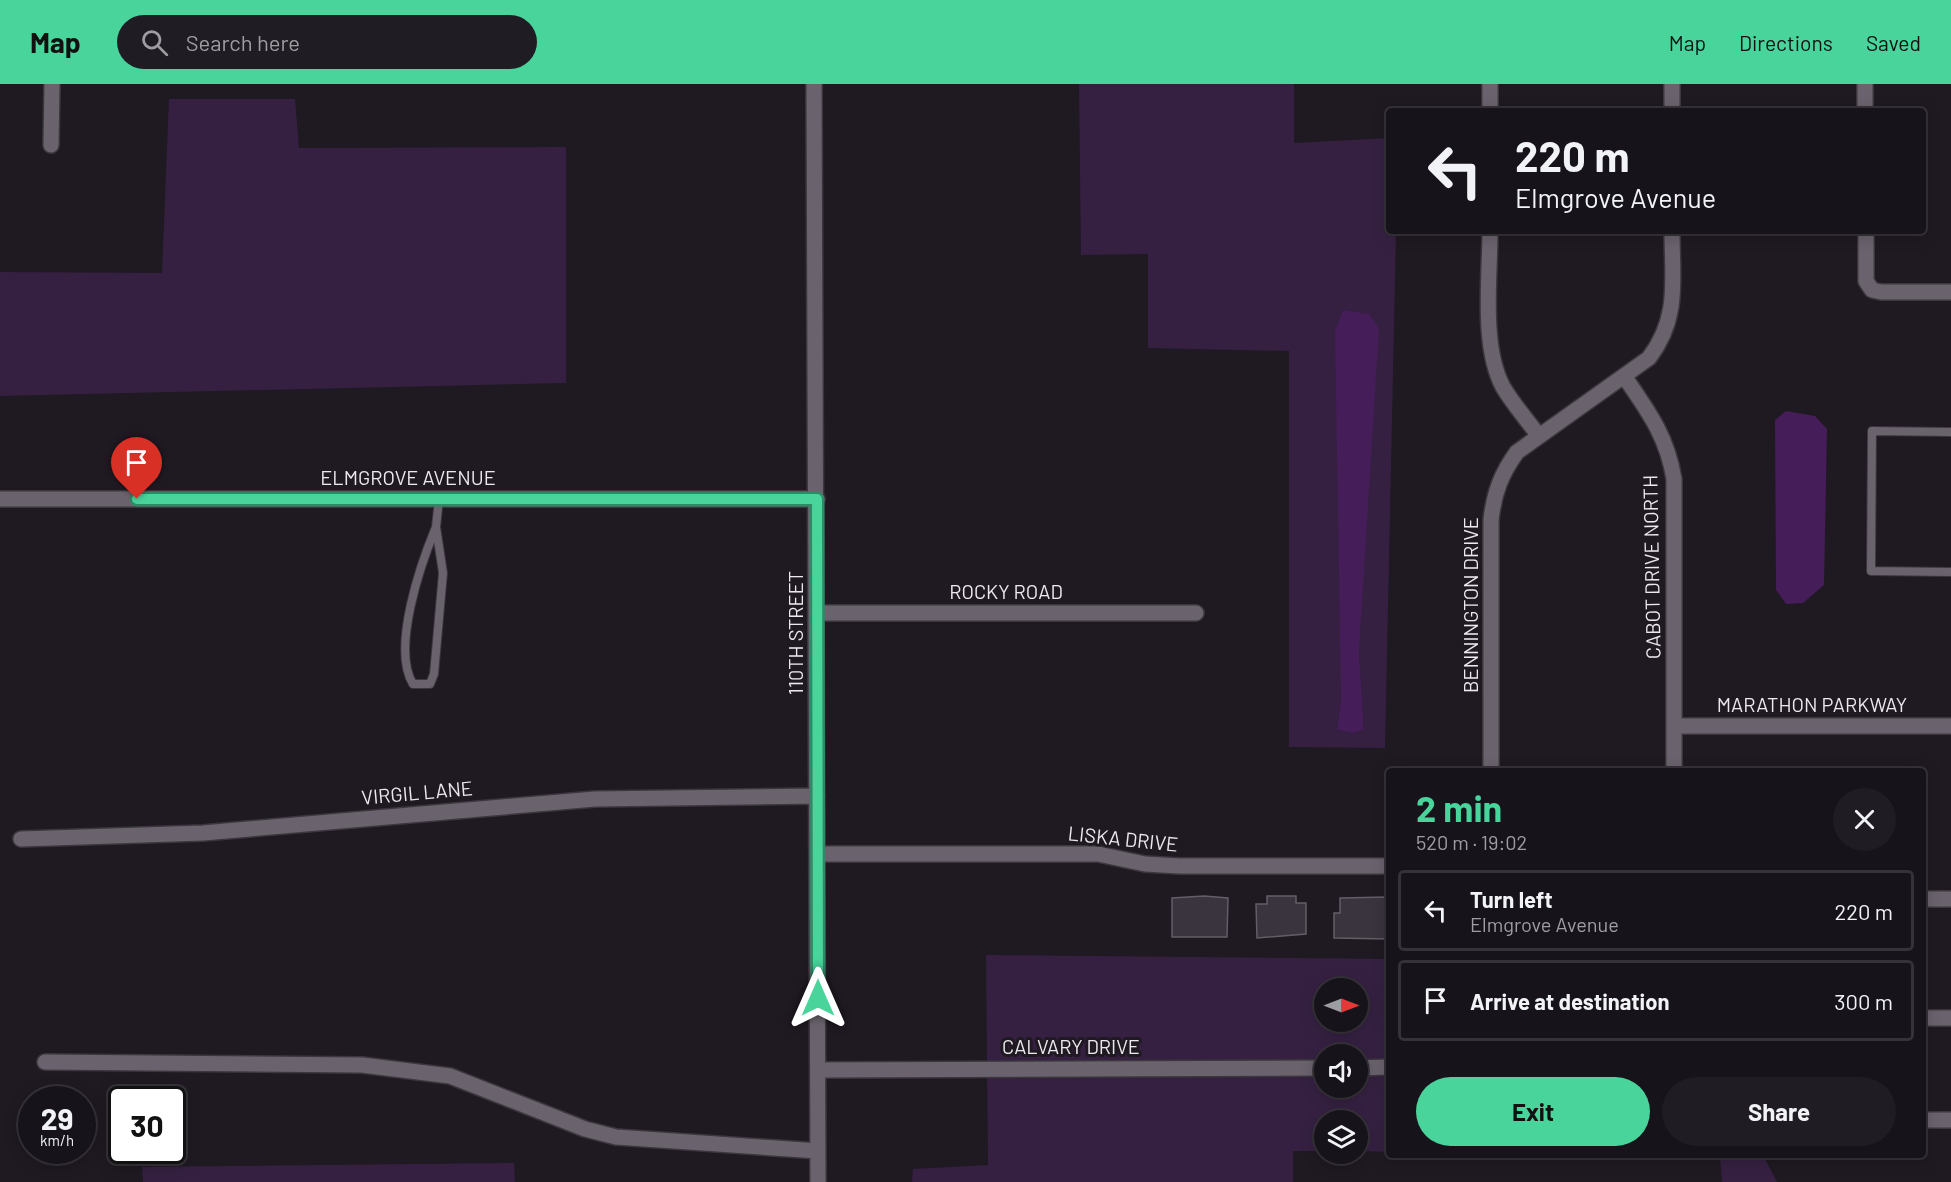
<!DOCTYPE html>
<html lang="en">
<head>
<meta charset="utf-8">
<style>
	:root { --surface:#17131a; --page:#201c23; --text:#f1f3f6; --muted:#9e9ea2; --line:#363239; --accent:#49d49c }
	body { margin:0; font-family:Barlow,sans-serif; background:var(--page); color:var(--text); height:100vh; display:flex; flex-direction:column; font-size:22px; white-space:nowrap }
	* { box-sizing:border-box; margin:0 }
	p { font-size:20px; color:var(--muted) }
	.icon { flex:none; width:33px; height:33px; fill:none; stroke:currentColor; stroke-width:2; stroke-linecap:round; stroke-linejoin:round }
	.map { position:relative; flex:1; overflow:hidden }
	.sheet { position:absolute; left:1386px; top:684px; width:540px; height:390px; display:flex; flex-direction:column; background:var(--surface); border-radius:6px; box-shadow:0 3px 15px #0003,0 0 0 2px var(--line) }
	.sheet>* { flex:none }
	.top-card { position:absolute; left:1386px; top:24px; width:540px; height:126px; border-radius:6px; box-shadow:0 3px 15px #0003,0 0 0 2px var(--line); background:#17131a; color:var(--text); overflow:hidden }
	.needle { width:39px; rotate:90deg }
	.fabs { position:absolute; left:1314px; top:894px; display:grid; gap:12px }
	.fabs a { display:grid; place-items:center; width:54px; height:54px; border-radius:50%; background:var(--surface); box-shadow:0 3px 15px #0003,0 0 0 2px var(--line); font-size:30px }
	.speed { position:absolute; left:18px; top:1002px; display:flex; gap:12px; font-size:30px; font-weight:700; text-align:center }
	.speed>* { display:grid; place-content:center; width:78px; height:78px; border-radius:50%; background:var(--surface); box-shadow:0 3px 15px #0003,0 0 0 2px var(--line); line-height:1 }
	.speed small { font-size:15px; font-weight:400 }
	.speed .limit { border:3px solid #111; border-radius:9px; background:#fff; color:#111 }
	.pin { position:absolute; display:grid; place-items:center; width:51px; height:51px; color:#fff; margin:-62px -26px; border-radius:50% 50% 50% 0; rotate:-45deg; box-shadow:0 0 6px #0007 }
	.pin .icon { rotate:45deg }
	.me { position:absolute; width:66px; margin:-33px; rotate:0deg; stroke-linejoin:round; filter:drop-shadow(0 0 4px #0008) }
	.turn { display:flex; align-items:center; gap:21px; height:126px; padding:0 30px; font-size:27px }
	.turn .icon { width:78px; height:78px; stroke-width:2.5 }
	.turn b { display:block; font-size:42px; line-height:51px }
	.round { display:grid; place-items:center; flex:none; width:63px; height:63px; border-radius:32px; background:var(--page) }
	.headline { display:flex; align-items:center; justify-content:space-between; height:102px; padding:0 30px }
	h1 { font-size:36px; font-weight:700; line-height:45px; color:var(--accent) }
	.action { display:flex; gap:12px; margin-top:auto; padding:12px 30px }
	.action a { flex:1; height:69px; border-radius:36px; background:var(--accent); color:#111; font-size:24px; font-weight:700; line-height:69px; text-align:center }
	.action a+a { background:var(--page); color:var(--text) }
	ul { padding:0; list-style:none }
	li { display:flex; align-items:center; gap:18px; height:81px; margin:0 12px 9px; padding:0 18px; border:3px solid var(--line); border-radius:6px }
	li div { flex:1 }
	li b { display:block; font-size:22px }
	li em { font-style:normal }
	header { display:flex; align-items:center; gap:36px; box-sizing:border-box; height:84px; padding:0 30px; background:var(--accent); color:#111 }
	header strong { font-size:28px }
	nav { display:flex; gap:33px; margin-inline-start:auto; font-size:21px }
	.search { width:420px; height:54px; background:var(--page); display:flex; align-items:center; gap:15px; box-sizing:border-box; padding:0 21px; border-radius:33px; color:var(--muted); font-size:22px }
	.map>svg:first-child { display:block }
	.green { fill:#352041; fill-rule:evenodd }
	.water { fill:#451d58 }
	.building { fill:#3a343e; stroke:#645d68; stroke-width:1.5 }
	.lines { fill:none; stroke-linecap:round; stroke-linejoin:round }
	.lane-casing { stroke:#3b373d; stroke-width:10 }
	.street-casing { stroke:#3b373d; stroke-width:18 }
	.lane { stroke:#6a636e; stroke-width:8 }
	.street { stroke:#6a636e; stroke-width:15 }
	.route-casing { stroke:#2f8a65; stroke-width:15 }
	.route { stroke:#49d49c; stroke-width:10 }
	.labels { text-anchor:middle; stroke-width:6; stroke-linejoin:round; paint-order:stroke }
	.street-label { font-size:20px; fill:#ece8ee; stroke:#1f1922 }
</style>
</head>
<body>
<header>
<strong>Map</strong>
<div class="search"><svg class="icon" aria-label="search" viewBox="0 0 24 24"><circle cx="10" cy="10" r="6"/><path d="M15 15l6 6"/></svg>Search here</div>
<nav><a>Map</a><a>Directions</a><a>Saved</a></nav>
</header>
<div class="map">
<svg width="1951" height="1098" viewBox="0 0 1951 1098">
	<rect width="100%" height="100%" fill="#1f1922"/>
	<path class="green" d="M 1079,0 L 1294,0 L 1294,59 L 1389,54 L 1389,147 L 1396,147 L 1385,664 L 1289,663 L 1289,267 L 1148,264 L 1148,170 L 1081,171 ZM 1359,566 L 1364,646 L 1353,649 L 1337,646 L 1341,615 Z
		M 169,15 L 295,15 L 299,64 L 566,63 L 566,299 L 0,312 L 0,188 L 162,189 Z
		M 986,871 L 1389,875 L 1389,1068 L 1358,1067 L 1358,1036 L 1324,1036 L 1324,1067 L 1293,1067 L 1293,1098 L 912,1098 L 913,1085 L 988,1081 ZM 1324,904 L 1358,904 L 1358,938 L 1324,938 ZM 1324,970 L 1358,970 L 1358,1004 L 1324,1004 Z
		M 1601,1071 L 1763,1071 L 1777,1098 L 1722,1098 L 1720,1073 Z
		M 514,1079 L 515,1098 L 143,1098 L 142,1083 Z"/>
	<path class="water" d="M 1343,226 L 1369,230 L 1379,245 L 1359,566 L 1364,646 L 1353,649 L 1337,646 L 1341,615 L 1335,248 Z
		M 1786,327 L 1815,332 L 1827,345 L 1824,501 L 1803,519 L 1786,520 L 1776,506 L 1775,336 Z"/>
	<path class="building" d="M 1204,812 L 1228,814 L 1227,853 L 1172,853 L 1172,814 Z
		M 1267,812 L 1296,812 L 1296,819 L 1306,819 L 1306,850 L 1257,854 L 1256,820 L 1267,820 Z
		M 1387,813 L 1389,855 L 1334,854 L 1334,829 L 1340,829 L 1340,814 Z"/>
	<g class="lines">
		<g class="lane-casing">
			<path id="lane" d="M 1951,348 L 1872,347 L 1871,487 L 1951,488
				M 436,443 C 421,479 391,565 413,600 L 430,600 L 434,590 L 443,489 L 436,443 L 439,415"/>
		</g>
		<g class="street-casing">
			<path id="street" d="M 814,0 L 818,1098
				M 1490,0 L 1490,27
				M 1672,0 L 1672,27
				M 1865,0 L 1865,27
				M 51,61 L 52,0
				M 1490,147 C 1490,193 1481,262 1503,303 C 1513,320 1527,336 1539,352
				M 1866,147 L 1866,197 L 1872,206 L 1881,208 L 1951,208
				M 1624,292 C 1648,327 1667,352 1674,395 L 1674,687
				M 0,415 L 817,415
				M 817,529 L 1196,529
				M 1674,642 L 1951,642
				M 1491,687 L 1491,436 C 1494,409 1501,390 1517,368 L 1649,274 C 1680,233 1672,196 1672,147
				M 21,755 L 203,749 L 595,715 L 817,712
				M 818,770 L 1098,770 L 1145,780 L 1179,782 L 1389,782
				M 1923,815 L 1951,815
				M 1923,934 L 1951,934
				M 45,978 L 362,981 L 450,992 L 585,1045 L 616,1053 L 818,1067
				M 1358,984 L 1389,983
				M 818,986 L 1324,984
				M 1923,1036 L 1951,1036"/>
		</g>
		<use href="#lane" class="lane"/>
		<use href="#street" class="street"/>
	</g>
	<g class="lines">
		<g class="route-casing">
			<path id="route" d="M 137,415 L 817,415 L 818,914"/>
		</g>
		<use href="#route" class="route"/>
	</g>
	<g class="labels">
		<g class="street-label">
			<text x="408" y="401">ELMGROVE AVENUE</text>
			<text transform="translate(1652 483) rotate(-91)" y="7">CABOT DRIVE NORTH</text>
			<text x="1006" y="515">ROCKY ROAD</text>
			<text transform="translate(1471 521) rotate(-90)" y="7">BENNINGTON DRIVE</text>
			<text transform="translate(796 549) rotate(-90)" y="7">110TH STREET</text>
			<text x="1812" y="628">MARATHON PARKWAY</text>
			<text transform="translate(417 709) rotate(-5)" y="7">VIRGIL LANE</text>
			<text transform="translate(1123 755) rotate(6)" y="7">LISKA DRIVE</text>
			<text x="1071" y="970">CALVARY DRIVE</text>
		</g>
	</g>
</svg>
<div class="fabs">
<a><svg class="needle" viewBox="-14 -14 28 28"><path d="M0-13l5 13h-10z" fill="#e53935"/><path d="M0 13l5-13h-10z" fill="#9e9ea2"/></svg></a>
<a><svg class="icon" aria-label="sound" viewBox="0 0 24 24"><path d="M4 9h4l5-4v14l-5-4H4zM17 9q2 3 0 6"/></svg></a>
<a><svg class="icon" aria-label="layers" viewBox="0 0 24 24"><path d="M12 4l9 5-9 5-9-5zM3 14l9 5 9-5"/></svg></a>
</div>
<div class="speed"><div>29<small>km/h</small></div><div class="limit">30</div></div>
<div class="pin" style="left:137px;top:415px;background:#d93025"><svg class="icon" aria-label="arrive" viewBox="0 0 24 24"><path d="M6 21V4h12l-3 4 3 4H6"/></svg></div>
<svg class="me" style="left:818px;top:914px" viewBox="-20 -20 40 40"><path d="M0-17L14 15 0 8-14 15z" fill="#49d49c" stroke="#fff" stroke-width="4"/></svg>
<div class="top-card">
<div class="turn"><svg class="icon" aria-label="left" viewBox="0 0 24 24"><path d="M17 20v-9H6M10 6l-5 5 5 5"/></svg><div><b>220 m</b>Elmgrove Avenue</div></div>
</div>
<section class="sheet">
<div class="headline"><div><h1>2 min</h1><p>520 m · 19:02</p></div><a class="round"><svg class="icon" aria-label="close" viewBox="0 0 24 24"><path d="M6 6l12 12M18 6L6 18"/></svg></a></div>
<ul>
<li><svg class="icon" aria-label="left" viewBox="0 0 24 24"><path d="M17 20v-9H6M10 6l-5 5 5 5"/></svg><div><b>Turn left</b><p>Elmgrove Avenue</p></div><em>220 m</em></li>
<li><svg class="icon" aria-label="arrive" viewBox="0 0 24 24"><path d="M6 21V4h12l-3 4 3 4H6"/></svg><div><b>Arrive at destination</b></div><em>300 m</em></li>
</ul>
<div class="action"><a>Exit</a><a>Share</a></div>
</section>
</div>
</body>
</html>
